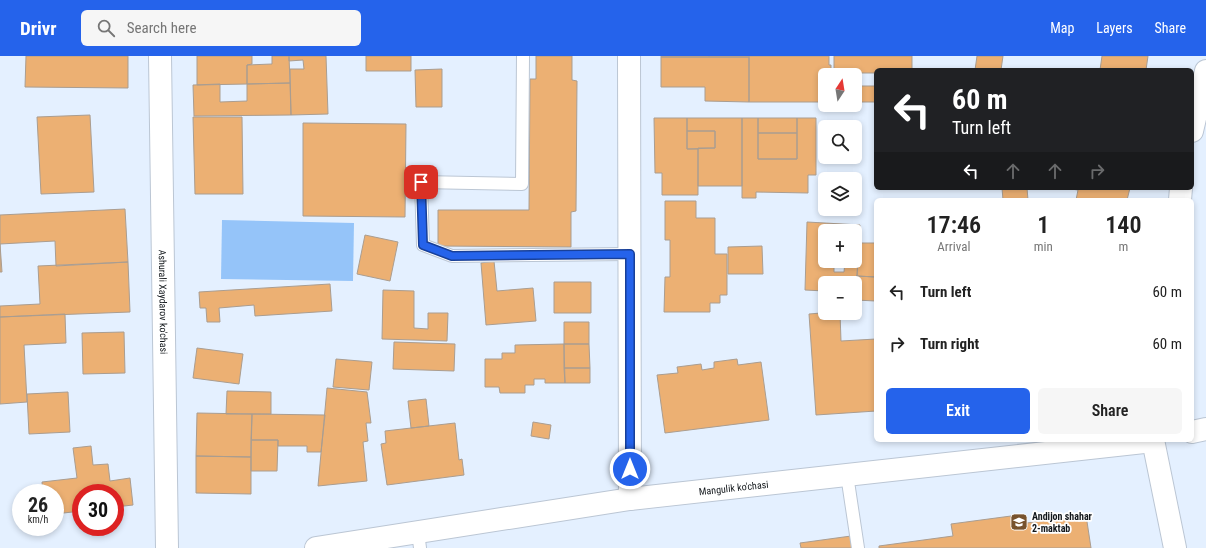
<!DOCTYPE html>
<html lang="en">
<head>
<meta charset="utf-8">
<style>
	:root { --surface:#fff; --page:#f6f6f6; --text:#222; --muted:#767676; --accent:#2563eb }
	body { margin:0; font-family:"Roboto Condensed",sans-serif; background:var(--page); color:var(--text); height:100vh; display:flex; flex-direction:column; font-size:15px; white-space:nowrap }
	* { box-sizing:border-box; margin:0 }
	p { font-size:13px; color:var(--muted) }
	.icon { flex:none; width:22px; height:22px; fill:none; stroke:currentColor; stroke-width:2; stroke-linecap:round; stroke-linejoin:round }
	.map { position:relative; flex:1; overflow:hidden }
	.side { position:absolute; left:874px; top:142px; width:320px; height:244px; display:flex; flex-direction:column; background:var(--surface); border-radius:6px; box-shadow:0 2px 6px #0003 }
	.side>* { flex:none }
	.guide { position:absolute; left:874px; top:12px; width:320px; height:122px; border-radius:6px; box-shadow:0 2px 6px #0003; background:#202124; color:#fff; overflow:hidden }
	.needle { width:26px; rotate:12deg }
	.controls { position:absolute; left:818px; top:12px; display:grid; gap:8px }
	.controls a { display:grid; place-items:center; width:44px; height:44px; border-radius:6px; background:var(--surface); box-shadow:0 2px 6px #0003; font-size:20px }
	.speed { position:absolute; left:12px; top:428px; display:flex; gap:8px; font-size:20px; font-weight:700; text-align:center }
	.speed>* { display:grid; place-content:center; width:52px; height:52px; border-radius:50%; background:var(--surface); box-shadow:0 2px 6px #0003; line-height:1 }
	.speed small { font-size:10px; font-weight:400 }
	.speed .limit { border:6px solid #d22; background:#fff; color:#111 }
	.pin { position:absolute; display:grid; place-items:center; width:34px; height:34px; color:#fff; margin:-17px; border-radius:8px; box-shadow:0 2px 6px #0006 }
	.me { position:absolute; width:44px; margin:-22px; rotate:0deg; stroke-linejoin:round; filter:drop-shadow(0 0 3px #0008) }
	.turn { display:flex; align-items:center; gap:14px; height:84px; padding:0 12px; font-size:18px }
	.turn .icon { width:52px; height:52px; stroke-width:2.5 }
	.turn b { display:block; font-size:28px; line-height:34px }
	.lanes { display:flex; align-items:center; height:38px; padding:0 12px; background:#0003; justify-content:center; gap:20px; direction:ltr }
	.lanes .off { opacity:.35 }
	.eta { display:flex; justify-content:space-evenly; align-items:center; height:68px; text-align:center }
	.eta b { font-size:24px; font-weight:600; line-height:28px }
	.cta { display:flex; gap:8px; margin-top:auto; padding:8px 12px }
	.cta a { flex:1; height:46px; border-radius:6px; background:var(--accent); color:#fff; font-size:16px; font-weight:600; line-height:46px; text-align:center }
	.cta a+a { background:var(--page); color:var(--text) }
	ul { padding:0; list-style:none }
	li { display:flex; align-items:center; gap:12px; height:52px; padding:0 12px }
	li div { flex:1 }
	li b { display:block; font-size:15px }
	li em { font-style:normal }
	header { display:flex; align-items:center; gap:24px; box-sizing:border-box; height:56px; padding:0 20px; background:var(--accent); color:#fff }
	header strong { font-size:19px }
	nav { display:flex; gap:22px; margin-inline-start:auto; font-size:14px }
	.search { width:280px; height:36px; background:var(--page); display:flex; align-items:center; gap:10px; box-sizing:border-box; padding:0 14px; border-radius:6px; color:var(--muted); font-size:15px }
	.map>svg:first-child { display:block }
	.green { fill:#95c4f9 }
	.building { fill:#ecb073; stroke:#aa9d90; fill-rule:evenodd }
	.lines { fill:none; stroke-linecap:round; stroke-linejoin:round }
	.lane-casing { stroke:#bbc6d4; stroke-width:14 }
	.street-casing { stroke:#bbc6d4; stroke-width:24 }
	.secondary-casing { stroke:#bbc6d4; stroke-width:24 }
	.lane { stroke:#fff; stroke-width:12 }
	.street { stroke:#fff; stroke-width:22 }
	.secondary { stroke:#fff; stroke-width:22 }
	.route-casing { stroke:#184099; stroke-width:10 }
	.route { stroke:#2563eb; stroke-width:7 }
	.labels { text-anchor:middle; stroke-width:3.5; stroke-linejoin:round; paint-order:stroke }
	.street-label { font-size:10px; fill:#11161a; stroke:#fff }
	.poi-label { font-size:10px; font-weight:bold; fill:#11161a; stroke:#fff; text-anchor:start }
</style>
</head>
<body>
<header>
<strong>Drivr</strong>
<div class="search"><svg class="icon" aria-label="search" viewBox="0 0 24 24"><circle cx="10" cy="10" r="6"/><path d="M15 15l6 6"/></svg>Search here</div>
<nav><a>Map</a><a>Layers</a><a>Share</a></nav>
</header>
<div class="map">
<svg width="1206" height="492" viewBox="0 0 1206 492">
	<rect width="100%" height="100%" fill="#e4f0ff"/>
	<path class="green" d="M 222,164 L 354,167 L 353,225 L 221,223 Z"/>
	<path class="building" d="M 26,0 L 128,0 L 128,32 L 25,31 Z
		M 197,0 L 252,0 L 252,8 L 247,9 L 247,28 L 197,29 Z
		M 272,0 L 289,0 L 290,27 L 247,28 L 247,9 L 272,8 Z
		M 289,0 L 326,0 L 328,58 L 291,59 L 290,13 L 304,13 L 303,4 L 289,5 Z
		M 366,0 L 411,0 L 411,15 L 366,15 Z
		M 536,0 L 572,0 L 572,24 L 577,25 L 576,155 L 571,156 L 571,191 L 438,190 L 438,154 L 529,154 L 530,23 L 536,23 Z
		M 661,0 L 709,0 L 709,1 L 661,1 Z
		M 709,0 L 749,0 L 749,1 L 709,1 Z
		M 749,0 L 829,0 L 829,9 L 831,9 L 831,19 L 825,19 L 825,46 L 749,46 Z
		M 834,0 L 912,0 L 912,14 L 876,14 L 876,17 L 834,17 Z
		M 977,0 L 1003,0 L 1001,14 L 975,14 Z
		M 1102,0 L 1148,0 L 1146,14 L 1100,14 Z
		M 661,1 L 749,1 L 749,46 L 705,45 L 705,31 L 661,31 Z
		M 442,13 L 442,51 L 416,51 L 415,14 Z
		M 290,27 L 291,59 L 194,60 L 193,29 L 220,28 L 220,46 L 247,45 L 247,28 Z
		M 855,30 L 876,30 L 876,46 L 855,46 Z
		M 90,59 L 94,136 L 41,138 L 37,61 Z
		M 193,61 L 242,61 L 243,138 L 195,138 Z
		M 654,62 L 687,62 L 687,93 L 698,93 L 698,139 L 662,139 L 662,117 L 655,117 Z
		M 687,62 L 742,62 L 742,130 L 698,130 L 698,92 L 715,92 L 715,75 L 687,75 Z
		M 742,62 L 758,62 L 758,103 L 797,103 L 797,62 L 816,62 L 816,119 L 808,119 L 808,137 L 756,136 L 756,142 L 742,142 Z
		M 758,62 L 797,62 L 797,77 L 758,77 Z
		M 303,67 L 406,68 L 405,161 L 303,160 Z
		M 687,75 L 715,75 L 715,92 L 687,93 Z
		M 758,77 L 797,77 L 797,103 L 758,103 Z
		M 1002,132 L 1027,132 L 1028,144 L 1003,144 Z
		M 1065,132 L 1130,132 L 1127,144 L 1076,144 L 1078,134 Z
		M 665,145 L 696,145 L 696,162 L 715,162 L 715,198 L 727,198 L 727,239 L 720,239 L 720,247 L 710,247 L 710,256 L 664,256 L 665,221 L 670,221 L 670,184 L 665,184 Z
		M 125,153 L 128,206 L 56,210 L 55,185 L 0,188 L 2,216 L 0,216 L 0,159 Z
		M 807,166 L 860,169 L 857,220 L 856,220 L 855,230 L 855,227 L 825,227 L 825,235 L 805,234 ZM 825,175 L 855,175 L 855,205 L 845,205 L 844,216 L 834,216 L 834,205 L 825,205 Z
		M 365,179 L 398,186 L 390,225 L 357,218 Z
		M 859,187 L 876,187 L 876,221 L 857,220 Z
		M 762,190 L 763,218 L 728,218 L 728,191 Z
		M 494,205 L 497,235 L 533,232 L 536,265 L 486,269 L 481,207 Z
		M 128,206 L 130,256 L 0,261 L 0,250 L 40,248 L 38,210 Z
		M 856,220 L 876,221 L 876,245 L 855,244 Z
		M 554,226 L 591,226 L 591,257 L 554,257 Z
		M 330,228 L 332,255 L 255,260 L 254,249 L 219,252 L 220,266 L 207,266 L 206,252 L 200,252 L 199,236 Z
		M 383,234 L 414,235 L 414,272 L 428,273 L 428,257 L 448,257 L 447,285 L 382,283 Z
		M 820,240 L 825,240 L 825,257 L 840,257 L 841,285 L 876,283 L 876,355 L 816,359 L 809,258 L 821,257 Z
		M 65,258 L 66,287 L 24,289 L 27,346 L 0,348 L 0,261 Z
		M 564,266 L 589,266 L 589,288 L 564,288 Z
		M 124,276 L 125,317 L 83,318 L 82,277 Z
		M 394,286 L 455,288 L 454,315 L 393,313 Z
		M 564,288 L 589,288 L 590,312 L 564,312 Z
		M 564,288 L 565,327 L 545,327 L 545,323 L 534,323 L 534,329 L 525,329 L 525,337 L 500,337 L 499,331 L 485,331 L 485,303 L 502,303 L 502,297 L 515,297 L 515,289 Z
		M 197,292 L 243,298 L 239,328 L 193,322 Z
		M 336,303 L 372,306 L 369,334 L 333,331 Z
		M 737,303 L 738,309 L 761,306 L 769,364 L 665,377 L 657,319 L 678,317 L 677,311 L 701,308 L 702,314 L 714,312 L 714,306 Z
		M 564,312 L 590,312 L 590,327 L 565,327 Z
		M 327,332 L 367,336 L 371,367 L 366,367 L 368,385 L 363,386 L 367,425 L 318,430 Z
		M 227,335 L 271,336 L 271,358 L 226,358 Z
		M 68,336 L 70,376 L 29,378 L 27,338 Z
		M 426,343 L 429,370 L 411,372 L 408,345 Z
		M 197,357 L 252,358 L 251,401 L 196,400 Z
		M 252,358 L 325,359 L 321,396 L 307,396 L 307,390 L 278,390 L 278,384 L 251,384 Z
		M 533,366 L 551,369 L 549,383 L 531,380 Z
		M 455,367 L 459,404 L 462,403 L 464,419 L 387,429 L 381,388 L 386,387 L 385,375 Z
		M 251,384 L 278,384 L 277,415 L 251,415 Z
		M 91,390 L 93,409 L 108,408 L 110,425 L 130,422 L 133,449 L 115,451 L 115,437 L 81,437 L 81,455 L 55,458 L 55,437 L 43,437 L 42,426 L 77,422 L 73,392 Z
		M 196,400 L 251,401 L 251,438 L 196,437 Z
		M 1086,459 L 1091,492 L 879,492 L 879,490 L 953,480 L 951,468 L 1011,460 L 1012,469 Z
		M 851,480 L 853,492 L 801,492 L 800,487 Z"/>
	<g class="lines">
		<g class="lane-casing">
			<path id="lane" d="M 523,0 L 522,128 L 421,126 L 423,189 L 452,200 L 630,198
				M 847,419 L 858,492
				M 418,476 L 420,492"/>
		</g>
		<g class="street-casing">
			<g id="street">
				<path id="s1" d="M 160,0 L 167,492"/>
				<path d="M 629,0 L 630,443"/>
				<path d="M 1192,376 L 1206,373"/>
			</g>
		</g>
		<g class="secondary-casing">
			<g id="secondary">
				<path d="M 1192,75 L 1206,15"/>
				<path d="M 1180,144 L 1181,132"/>
				<path d="M 1153,384 L 1175,492"/>
				<path id="s2" d="M 316,492 L 630,443 L 1153,385"/>
			</g>
		</g>
		<use href="#lane" class="lane"/>
		<use href="#street" class="street"/>
		<use href="#secondary" class="secondary"/>
	</g>
	<g class="lines">
		<g class="route-casing">
			<path id="route" d="M 421,126 L 423,189 L 452,200 L 630,198 L 630,413"/>
		</g>
		<use href="#route" class="route"/>
	</g>
	<defs>
		<g id="school-square" transform="scale(0.9)"><rect x="-9" y="-9" width="18" height="18" rx="4" fill="#77522d" stroke="#fff"/><path d="M0-5L7-2L0 1L-7-2ZM-4 1L0 2.5L4 1V4Q0 6-4 4Z" fill="#fff"/></g>
	</defs>
	<g fill-rule="evenodd">
		<use href="#school-square" x="1019" y="466"/>
	</g>
	<g class="labels">
		<g class="street-label">
			<text dy="4" stroke="none"><textPath href="#s1" startOffset="246">Ashurali Xaydarov ko'chasi</textPath></text>
			<text dy="4" stroke="none"><textPath href="#s2" startOffset="422">Mangulik ko'chasi</textPath></text>
		</g>
		<g class="poi-label">
			<text x="1032" y="464">Andijon shahar<tspan x="1032" dy="12">2-maktab</tspan></text>
		</g>
	</g>
</svg>
<div class="controls">
<a><svg class="needle" viewBox="-14 -14 28 28"><path d="M0-13l5 13h-10z" fill="#e53935"/><path d="M0 13l5-13h-10z" fill="#767676"/></svg></a>
<a><svg class="icon" aria-label="search" viewBox="0 0 24 24"><circle cx="10" cy="10" r="6"/><path d="M15 15l6 6"/></svg></a>
<a><svg class="icon" aria-label="layers" viewBox="0 0 24 24"><path d="M12 4l9 5-9 5-9-5zM3 14l9 5 9-5"/></svg></a>
<a>+</a>
<a>−</a>
</div>
<div class="speed"><div>26<small>km/h</small></div><div class="limit">30</div></div>
<div class="pin" style="left:421px;top:126px;background:#d93025"><svg class="icon" aria-label="arrive" viewBox="0 0 24 24"><path d="M6 21V4h12l-3 4 3 4H6"/></svg></div>
<svg class="me" style="left:630px;top:413px" viewBox="-20 -20 40 40"><circle r="17" fill="#2563eb" stroke="#fff" stroke-width="3"/><path d="M0-11L8 9 0 5-8 9z" fill="#fff"/></svg>
<div class="guide">
<div class="turn"><svg class="icon" aria-label="left" viewBox="0 0 24 24"><path d="M17 20v-9H6M10 6l-5 5 5 5"/></svg><div><b>60 m</b>Turn left</div></div>
<div class="lanes"><svg class="icon" aria-label="left" viewBox="0 0 24 24"><path d="M17 20v-9H6M10 6l-5 5 5 5"/></svg><svg class="icon off" aria-label="ahead" viewBox="0 0 24 24"><path d="M12 20V5M6 11l6-6 6 6"/></svg><svg class="icon off" aria-label="ahead" viewBox="0 0 24 24"><path d="M12 20V5M6 11l6-6 6 6"/></svg><svg class="icon off" aria-label="right" viewBox="0 0 24 24"><path d="M7 20v-9h11M14 6l5 5-5 5"/></svg></div>
</div>
<section class="side">
<div class="eta">
<div><b>17:46</b><p>Arrival</p></div>
<div><b>1</b><p>min</p></div>
<div><b>140</b><p>m</p></div>
</div>
<ul>
<li><svg class="icon" aria-label="left" viewBox="0 0 24 24"><path d="M17 20v-9H6M10 6l-5 5 5 5"/></svg><div><b>Turn left</b></div><em>60 m</em></li>
<li><svg class="icon" aria-label="right" viewBox="0 0 24 24"><path d="M7 20v-9h11M14 6l5 5-5 5"/></svg><div><b>Turn right</b></div><em>60 m</em></li>
</ul>
<div class="cta"><a>Exit</a><a>Share</a></div>
</section>
</div>
</body>
</html>
